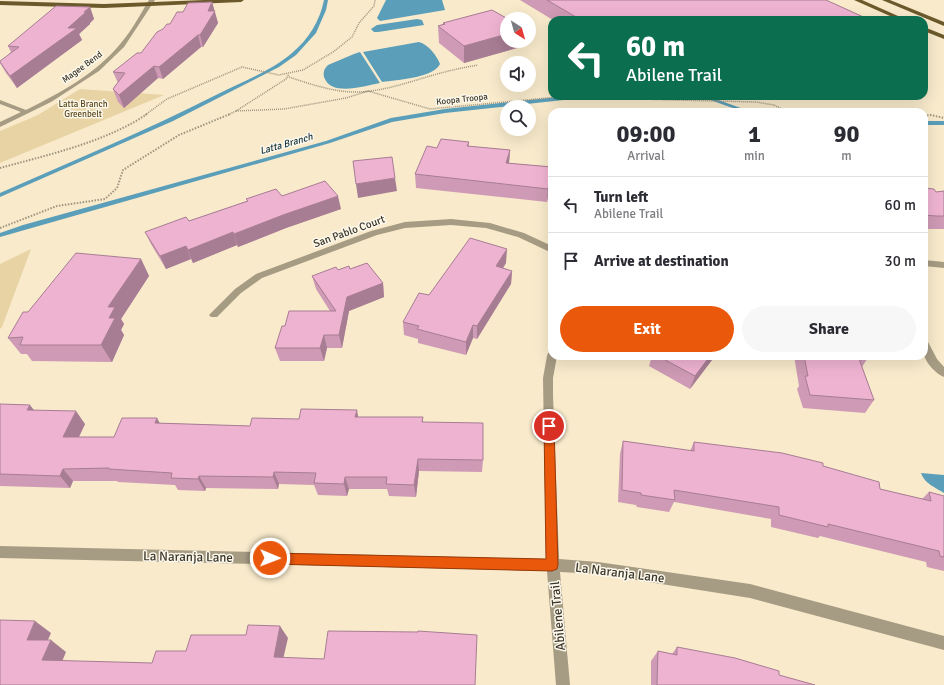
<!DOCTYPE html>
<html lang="en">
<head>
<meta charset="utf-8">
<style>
	:root { --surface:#fff; --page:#f7f7f7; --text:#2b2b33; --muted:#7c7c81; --line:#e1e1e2; --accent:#ea580c }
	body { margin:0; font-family:Signika,sans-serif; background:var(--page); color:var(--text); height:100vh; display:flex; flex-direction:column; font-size:15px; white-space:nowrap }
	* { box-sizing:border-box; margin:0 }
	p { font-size:13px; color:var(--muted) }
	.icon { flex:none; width:22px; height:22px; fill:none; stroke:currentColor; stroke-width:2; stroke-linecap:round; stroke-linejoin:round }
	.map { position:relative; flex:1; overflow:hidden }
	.sheet { position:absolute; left:548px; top:108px; width:380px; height:252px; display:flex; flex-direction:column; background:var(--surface); border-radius:12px; box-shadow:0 4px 16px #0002 }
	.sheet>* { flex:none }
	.top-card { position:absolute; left:548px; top:16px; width:380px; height:84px; border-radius:12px; box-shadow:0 4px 16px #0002; background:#0b6e4f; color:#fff; overflow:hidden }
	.needle { width:26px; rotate:143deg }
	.buttons { position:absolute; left:500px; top:12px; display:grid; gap:8px }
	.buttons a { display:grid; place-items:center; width:36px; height:36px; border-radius:50%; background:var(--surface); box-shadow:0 4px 16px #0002; font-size:20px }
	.pin { position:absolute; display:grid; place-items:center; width:34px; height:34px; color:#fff; margin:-17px; border:2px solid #fff; border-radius:50%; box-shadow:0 1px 4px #0007 }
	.me { position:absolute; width:44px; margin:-22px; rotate:91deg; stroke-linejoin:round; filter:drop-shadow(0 0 3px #0008) }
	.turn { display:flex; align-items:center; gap:14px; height:84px; padding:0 12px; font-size:18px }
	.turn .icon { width:52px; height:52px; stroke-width:2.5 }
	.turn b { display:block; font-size:28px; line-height:34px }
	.eta { display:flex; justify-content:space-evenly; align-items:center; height:68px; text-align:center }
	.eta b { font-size:24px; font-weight:800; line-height:28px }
	.primary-button { display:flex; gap:8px; margin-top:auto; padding:8px 12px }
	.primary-button a { flex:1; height:46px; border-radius:24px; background:var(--accent); color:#fff; font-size:16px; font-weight:800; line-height:46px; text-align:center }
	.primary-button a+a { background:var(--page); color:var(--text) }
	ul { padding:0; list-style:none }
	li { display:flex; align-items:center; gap:12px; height:56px; padding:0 12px; border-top:1px solid var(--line) }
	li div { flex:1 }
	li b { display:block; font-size:15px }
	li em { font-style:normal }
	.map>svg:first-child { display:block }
	.green { fill:#e8d3a4 }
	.water { fill:#5a9eb9 }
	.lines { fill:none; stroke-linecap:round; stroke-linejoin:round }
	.stream { fill:#5a9eb9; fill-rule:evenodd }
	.path-far1 { stroke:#9e947e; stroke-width:1.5; stroke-dasharray:1 1; stroke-linecap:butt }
	.path { stroke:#9e947e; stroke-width:2; stroke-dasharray:1.5 1.5; stroke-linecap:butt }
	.minor { fill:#a69b83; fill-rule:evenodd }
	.major { fill:#6c592b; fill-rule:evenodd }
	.wall { fill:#ce9ab5 }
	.shaded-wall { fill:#a77d93 }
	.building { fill:#efb3d2; stroke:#a77d93 }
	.route { fill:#ea580c; stroke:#983908 }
	.labels { text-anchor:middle; stroke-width:3; stroke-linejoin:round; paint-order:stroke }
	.far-street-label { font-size:9px; fill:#3b362a; stroke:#fdf8ec }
	.far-park-label { font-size:9px; fill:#59471b; stroke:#fdf8ec }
	.far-water-label { font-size:10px; font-style:italic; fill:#11323e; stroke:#fdf8ec }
	.street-label { font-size:11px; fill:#3b362a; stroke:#fdf8ec }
	.near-street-label { font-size:13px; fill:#3b362a; stroke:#fdf8ec }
</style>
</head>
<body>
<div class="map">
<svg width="944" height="685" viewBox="0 0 944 685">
	<rect width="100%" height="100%" fill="#f8eacb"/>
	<path class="green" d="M 80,89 L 164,95 L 0,163 L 0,131 L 38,115 Z
		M 31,249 L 2,327 L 0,329 L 0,264 Z"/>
	<path class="water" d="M 386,0 L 442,0 L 445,10 L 380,21 L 377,18 Z
		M 417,19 L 422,20 L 424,25 L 378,32 L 374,32 L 371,29 L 377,25 Z
		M 419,42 C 428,44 437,56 440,64 C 433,78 397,80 382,82 L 363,52 Z
		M 360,52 L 380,83 C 364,86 331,97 324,77 C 323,72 324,69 328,65 L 354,54 Z
		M 921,473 L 944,475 L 944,493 C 936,488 924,483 921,473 Z"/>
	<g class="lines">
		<path class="stream" d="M 324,0 L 328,0 L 326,10 L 316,33 L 296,55 L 279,67 L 173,121 L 0,197 L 0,193 C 73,161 147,130 218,94 C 242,82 271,71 292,53 C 308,40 320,21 324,0 Z
			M 567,96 L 585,96 L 582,98 L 445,113 L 392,122 L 330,143 L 0,237 L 0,233 L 23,225 L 326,141 L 391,118 L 445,109 Z
			M 699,96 L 707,96 L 752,112 L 744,112 Z
			M 924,121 L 944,121 L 944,125 L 924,125 Z"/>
		<path class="path-far1" d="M 289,77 C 310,84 333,92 355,92 C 386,92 416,79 445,72 C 456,69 467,67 478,65
			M 236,111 L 284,109 L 346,98 L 368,91 L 430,109 L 558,97 L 756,102 L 774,105 L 788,112
			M 145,115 L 167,99 L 242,67 L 279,75 L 303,70 L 333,52 L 352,37 L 359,23 L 374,6 L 375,0
			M 228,115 L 236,111 L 286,79 L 289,74"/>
		<path class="path" d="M 924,116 L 931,115 L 944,118
			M 0,168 C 47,155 106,142 147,114
			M 0,228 L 57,206 L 105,199 L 117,188 L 123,170 L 179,135 L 230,114"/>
		<path class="minor" d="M 149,0 L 155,0 L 124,47 L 99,71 L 51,102 L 0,127 L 0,122 L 21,112 L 0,104 L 0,100 L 26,110 C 60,93 97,73 121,43 C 132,30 140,15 149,0 Z
			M 451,219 L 490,223 L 524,233 L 552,246 L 552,253 L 518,237 L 486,228 L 451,225 L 405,228 L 377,235 L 262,278 L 241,293 L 217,317 L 211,317 L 209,315 L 235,289 L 256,274 L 371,231 L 405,222 Z
			M 924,260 L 944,262 L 944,268 L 924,266 Z
			M 924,341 L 928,342 L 937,359 L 944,367 L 944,377 C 936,374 926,363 924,355 C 923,351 924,345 924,341 Z
			M 552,352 L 552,356 L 557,356 L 553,378 L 553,395 L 559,559 L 598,562 L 750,584 L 944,636 L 944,650 L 750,598 L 598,574 L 560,572 L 570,685 L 556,685 L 547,571 L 0,558 L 0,546 L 546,559 L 543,378 L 547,356 L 548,353 Z"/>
		<path class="major" d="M 204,0 L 244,0 L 241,2 L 104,8 L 0,5 L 0,1 L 104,4 Z
			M 854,0 L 862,0 L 907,20 L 899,20 Z
			M 882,0 L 890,0 L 944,22 L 944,26 Z
			M 924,27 L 944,35 L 944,39 L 924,31 Z"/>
	</g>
	<path class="wall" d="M 520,0 L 826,0 L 870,20 L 553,20 Z
		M 212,2 L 218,23 L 203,47 L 201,47 L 163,79 L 158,78 L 124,108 L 118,102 L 113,89 L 118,83 L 113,72 L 141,53 L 163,29 L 170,24 L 183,12 Z
		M 90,7 L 94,19 L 90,23 L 90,24 L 79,34 L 82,40 L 17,88 L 6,73 L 0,63 L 11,52 L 8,46 Z
		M 443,23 L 524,46 L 464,63 L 439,43 L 438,26 L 443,24 Z
		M 469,142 L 469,146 L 510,150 L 509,163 L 552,167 L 551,180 L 547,202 L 416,188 L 415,174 L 437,148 Z
		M 924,188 L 936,192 L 944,191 L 944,229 L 924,229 Z
		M 282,196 L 341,209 L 286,228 L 238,247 L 237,245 L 193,263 L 191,259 L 166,269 L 151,244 L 145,232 L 189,221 L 247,201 L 246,199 Z
		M 141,259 L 149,276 L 121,319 L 124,324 L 121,330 L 124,335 L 112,362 L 32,361 L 27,354 L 21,354 L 8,338 L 28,312 Z
		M 506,263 L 503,268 L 512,271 L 511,284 L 477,339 L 473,338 L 466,355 L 418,343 L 418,339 L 404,335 L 403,322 L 429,295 Z
		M 350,269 L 383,283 L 384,297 L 349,311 L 342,348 L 327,348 L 324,361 L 280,361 L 275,348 L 330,311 L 316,289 L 312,276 L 338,270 Z
		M 652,356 L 713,356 L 712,360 L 690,389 L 649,366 Z
		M 794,356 L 869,356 L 862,367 L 874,400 L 865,413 L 803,408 L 797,389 L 799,386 Z
		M 0,404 L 35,411 L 85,424 L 79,437 L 114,437 L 157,418 L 159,423 L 250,426 L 299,419 L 358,417 L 423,417 L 423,422 L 483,460 L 482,472 L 419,471 L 416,497 L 389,496 L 387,489 L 349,489 L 347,496 L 318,495 L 314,485 L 279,484 L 278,489 L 206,488 L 205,491 L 178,490 L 175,485 L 118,482 L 117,481 L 73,481 L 70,488 L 0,486 Z
		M 623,441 L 690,451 L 694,442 L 823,466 L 880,489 L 922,499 L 929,492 L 944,496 L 944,571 L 927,567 L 926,562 L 820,536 L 818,538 L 771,527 L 771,519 L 674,502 L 669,512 L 637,507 L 636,505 L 618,502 L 620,454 Z
		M 677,647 L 779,675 L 815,685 L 651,685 L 651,661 L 658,651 L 672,654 Z"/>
	<path class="shaded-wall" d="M 212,2 L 218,23 L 203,47 L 200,35 L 208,11 Z
		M 90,7 L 94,19 L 90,23 L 90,24 L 79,34 L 82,40 L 17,88 L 10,76 L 68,28 Z
		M 507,34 L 507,41 L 524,41 L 524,46 L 464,63 L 464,46 Z
		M 198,35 L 201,47 L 163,79 L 159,67 Z
		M 154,66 L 158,78 L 124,108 L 119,95 Z
		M 510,150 L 509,163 L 506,163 Z
		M 552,167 L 551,180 L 547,202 L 548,189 Z
		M 395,178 L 397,191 L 358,198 L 356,184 Z
		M 338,196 L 341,209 L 286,228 L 238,247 L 234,234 L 283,215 Z
		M 233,232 L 237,245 L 193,263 L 188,250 Z
		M 186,246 L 191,259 L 166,269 L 160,256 Z
		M 507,249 L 506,263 L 496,279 L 496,266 Z
		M 141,259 L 149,276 L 121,319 L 124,324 L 121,330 L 124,335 L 112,362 L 101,345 L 109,318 L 108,307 Z
		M 512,271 L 511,284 L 477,339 L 477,326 Z
		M 383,283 L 384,297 L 349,311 L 342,348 L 339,335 L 347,297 Z
		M 473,325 L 473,338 L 466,355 L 466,342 Z
		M 324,335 L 327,348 L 324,361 L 320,348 Z
		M 710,356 L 713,356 L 712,360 L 690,389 L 695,376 Z
		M 30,405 L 40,418 L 27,410 Z
		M 357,410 L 359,422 L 355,417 Z
		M 76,411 L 85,424 L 73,449 L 63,437 Z
		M 157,418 L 164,431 L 155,423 Z
		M 418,459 L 419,471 L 416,497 L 414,485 Z
		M 63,469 L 73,481 L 70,488 L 60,476 Z
		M 274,472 L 279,484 L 278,489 L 273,477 Z
		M 199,476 L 206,488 L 205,491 L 198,479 Z
		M 345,477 L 349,489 L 347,496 L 344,484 Z
		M 35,621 L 51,633 L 43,651 L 27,640 Z
		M 280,626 L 288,638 L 281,668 L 274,657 Z
		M 51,640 L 66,652 L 58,671 L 42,660 Z"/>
	<path class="building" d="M 547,0 L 826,0 L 870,20 L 581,20 Z
		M 212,2 L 208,11 L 215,11 L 200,35 L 198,35 L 159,67 L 154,66 L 119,95 L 113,89 L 125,73 L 113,72 L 137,53 L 141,53 L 157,32 L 163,29 L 167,24 L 170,24 L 177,12 L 183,12 L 188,3 Z
		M 56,6 L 90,7 L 84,12 L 86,12 L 68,28 L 77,28 L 10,76 L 0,62 L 0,61 L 19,47 L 8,46 Z
		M 492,10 L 508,19 L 507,19 L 507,34 L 464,46 L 438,26 L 445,24 L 443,23 Z
		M 441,139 L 469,142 L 467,146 L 510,150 L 506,163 L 552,167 L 548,189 L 415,174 L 427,146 L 437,148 Z
		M 392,157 L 395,178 L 356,184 L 353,161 Z
		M 325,181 L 338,196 L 283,215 L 234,234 L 233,232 L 188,250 L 186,246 L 160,256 L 145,232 L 186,217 L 189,221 L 248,201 L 246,199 L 276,189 L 282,196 Z
		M 924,188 L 934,189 L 936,192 L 944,191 L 944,216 L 936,216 L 924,215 Z
		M 470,238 L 507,249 L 496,266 L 512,271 L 477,326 L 473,325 L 466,342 L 417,329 L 419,326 L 403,322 L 419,293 L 429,295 Z
		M 76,253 L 141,259 L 108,307 L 115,307 L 109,318 L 115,318 L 101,345 L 20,345 L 23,337 L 8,338 L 23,312 L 28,312 Z
		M 367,263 L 383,283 L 347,297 L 339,335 L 324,335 L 320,348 L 275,348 L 282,326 L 285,326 L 289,311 L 336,311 L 312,276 L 336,267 L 338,270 L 349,266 L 350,269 Z
		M 658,356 L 710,356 L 695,376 Z
		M 804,356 L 858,356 L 874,400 L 810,395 L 805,376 L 808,376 Z
		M 0,404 L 30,405 L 27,410 L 76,411 L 63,437 L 114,437 L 122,418 L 157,418 L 155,423 L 250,426 L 252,418 L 299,419 L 301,409 L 357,410 L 355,417 L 423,417 L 422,422 L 483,423 L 483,460 L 418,459 L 414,485 L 386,484 L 387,477 L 345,477 L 344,484 L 314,483 L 316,473 L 274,472 L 273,477 L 199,476 L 198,479 L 171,478 L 172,473 L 109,469 L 109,468 L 63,469 L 60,476 L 0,474 Z
		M 623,441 L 694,451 L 694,442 L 782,453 L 823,463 L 823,466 L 879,482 L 880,489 L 931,501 L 929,492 L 944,496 L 944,557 L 940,556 L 939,551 L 828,524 L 828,527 L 779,515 L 779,507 L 674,490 L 675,500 L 641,495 L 641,493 L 622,490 Z
		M 0,620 L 35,621 L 27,640 L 51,640 L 42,660 L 152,663 L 156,651 L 186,651 L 191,635 L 246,635 L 248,625 L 280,626 L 274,657 L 324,659 L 328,631 L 418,632 L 418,631 L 477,635 L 475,685 L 0,685 Z
		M 677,647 L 735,658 L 779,671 L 779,675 L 815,685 L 657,685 L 658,651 L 677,655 Z"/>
	<path class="route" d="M 549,422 L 552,423 L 554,426 L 558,565 L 557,569 L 552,571 L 270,564 L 266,562 L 264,558 L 266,555 L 270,553 L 546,559 L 544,426 L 545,423 Z"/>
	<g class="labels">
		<g class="far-street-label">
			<text transform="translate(82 67) rotate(-36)" y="3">Magee Bend</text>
			<text transform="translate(462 99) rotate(-6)" y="3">Koopa Troopa</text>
		</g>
		<g class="far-park-label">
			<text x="83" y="107">Latta Branch<tspan x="83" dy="10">Greenbelt</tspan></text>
		</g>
		<g class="far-water-label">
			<text transform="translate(286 143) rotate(-16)" y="4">Latta Branch</text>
		</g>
		<g class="street-label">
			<text transform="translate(349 231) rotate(-20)" y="4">San Pablo Court</text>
		</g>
		<g class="near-street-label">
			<text transform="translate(188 556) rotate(1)" y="5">La Naranja Lane</text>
			<text transform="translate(620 572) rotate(7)" y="5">La Naranja Lane</text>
			<text transform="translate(557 616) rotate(-95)" y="5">Abilene Trail</text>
		</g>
	</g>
</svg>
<div class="buttons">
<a><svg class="needle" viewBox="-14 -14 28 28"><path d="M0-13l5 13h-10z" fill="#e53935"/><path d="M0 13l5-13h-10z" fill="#7c7c81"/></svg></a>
<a><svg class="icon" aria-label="sound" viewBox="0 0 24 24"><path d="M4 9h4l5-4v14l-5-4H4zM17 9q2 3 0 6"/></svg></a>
<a><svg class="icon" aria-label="search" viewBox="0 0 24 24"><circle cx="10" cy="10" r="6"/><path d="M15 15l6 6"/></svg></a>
</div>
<div class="pin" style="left:549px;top:426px;background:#d93025"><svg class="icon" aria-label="arrive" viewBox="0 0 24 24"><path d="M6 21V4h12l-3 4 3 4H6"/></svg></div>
<svg class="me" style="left:270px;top:558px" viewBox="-20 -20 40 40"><circle r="17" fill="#ea580c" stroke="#fff" stroke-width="3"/><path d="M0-11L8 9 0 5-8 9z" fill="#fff"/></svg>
<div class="top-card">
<div class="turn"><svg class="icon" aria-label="left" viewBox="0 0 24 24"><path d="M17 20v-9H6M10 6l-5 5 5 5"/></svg><div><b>60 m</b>Abilene Trail</div></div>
</div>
<section class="sheet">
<div class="eta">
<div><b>09:00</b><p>Arrival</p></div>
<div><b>1</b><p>min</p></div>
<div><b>90</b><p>m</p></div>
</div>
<ul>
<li><svg class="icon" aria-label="left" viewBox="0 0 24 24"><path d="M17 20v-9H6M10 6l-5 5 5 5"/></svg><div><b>Turn left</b><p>Abilene Trail</p></div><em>60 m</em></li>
<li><svg class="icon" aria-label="arrive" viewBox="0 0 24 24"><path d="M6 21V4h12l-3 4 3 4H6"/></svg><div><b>Arrive at destination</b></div><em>30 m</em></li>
</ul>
<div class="primary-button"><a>Exit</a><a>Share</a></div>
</section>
</div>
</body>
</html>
